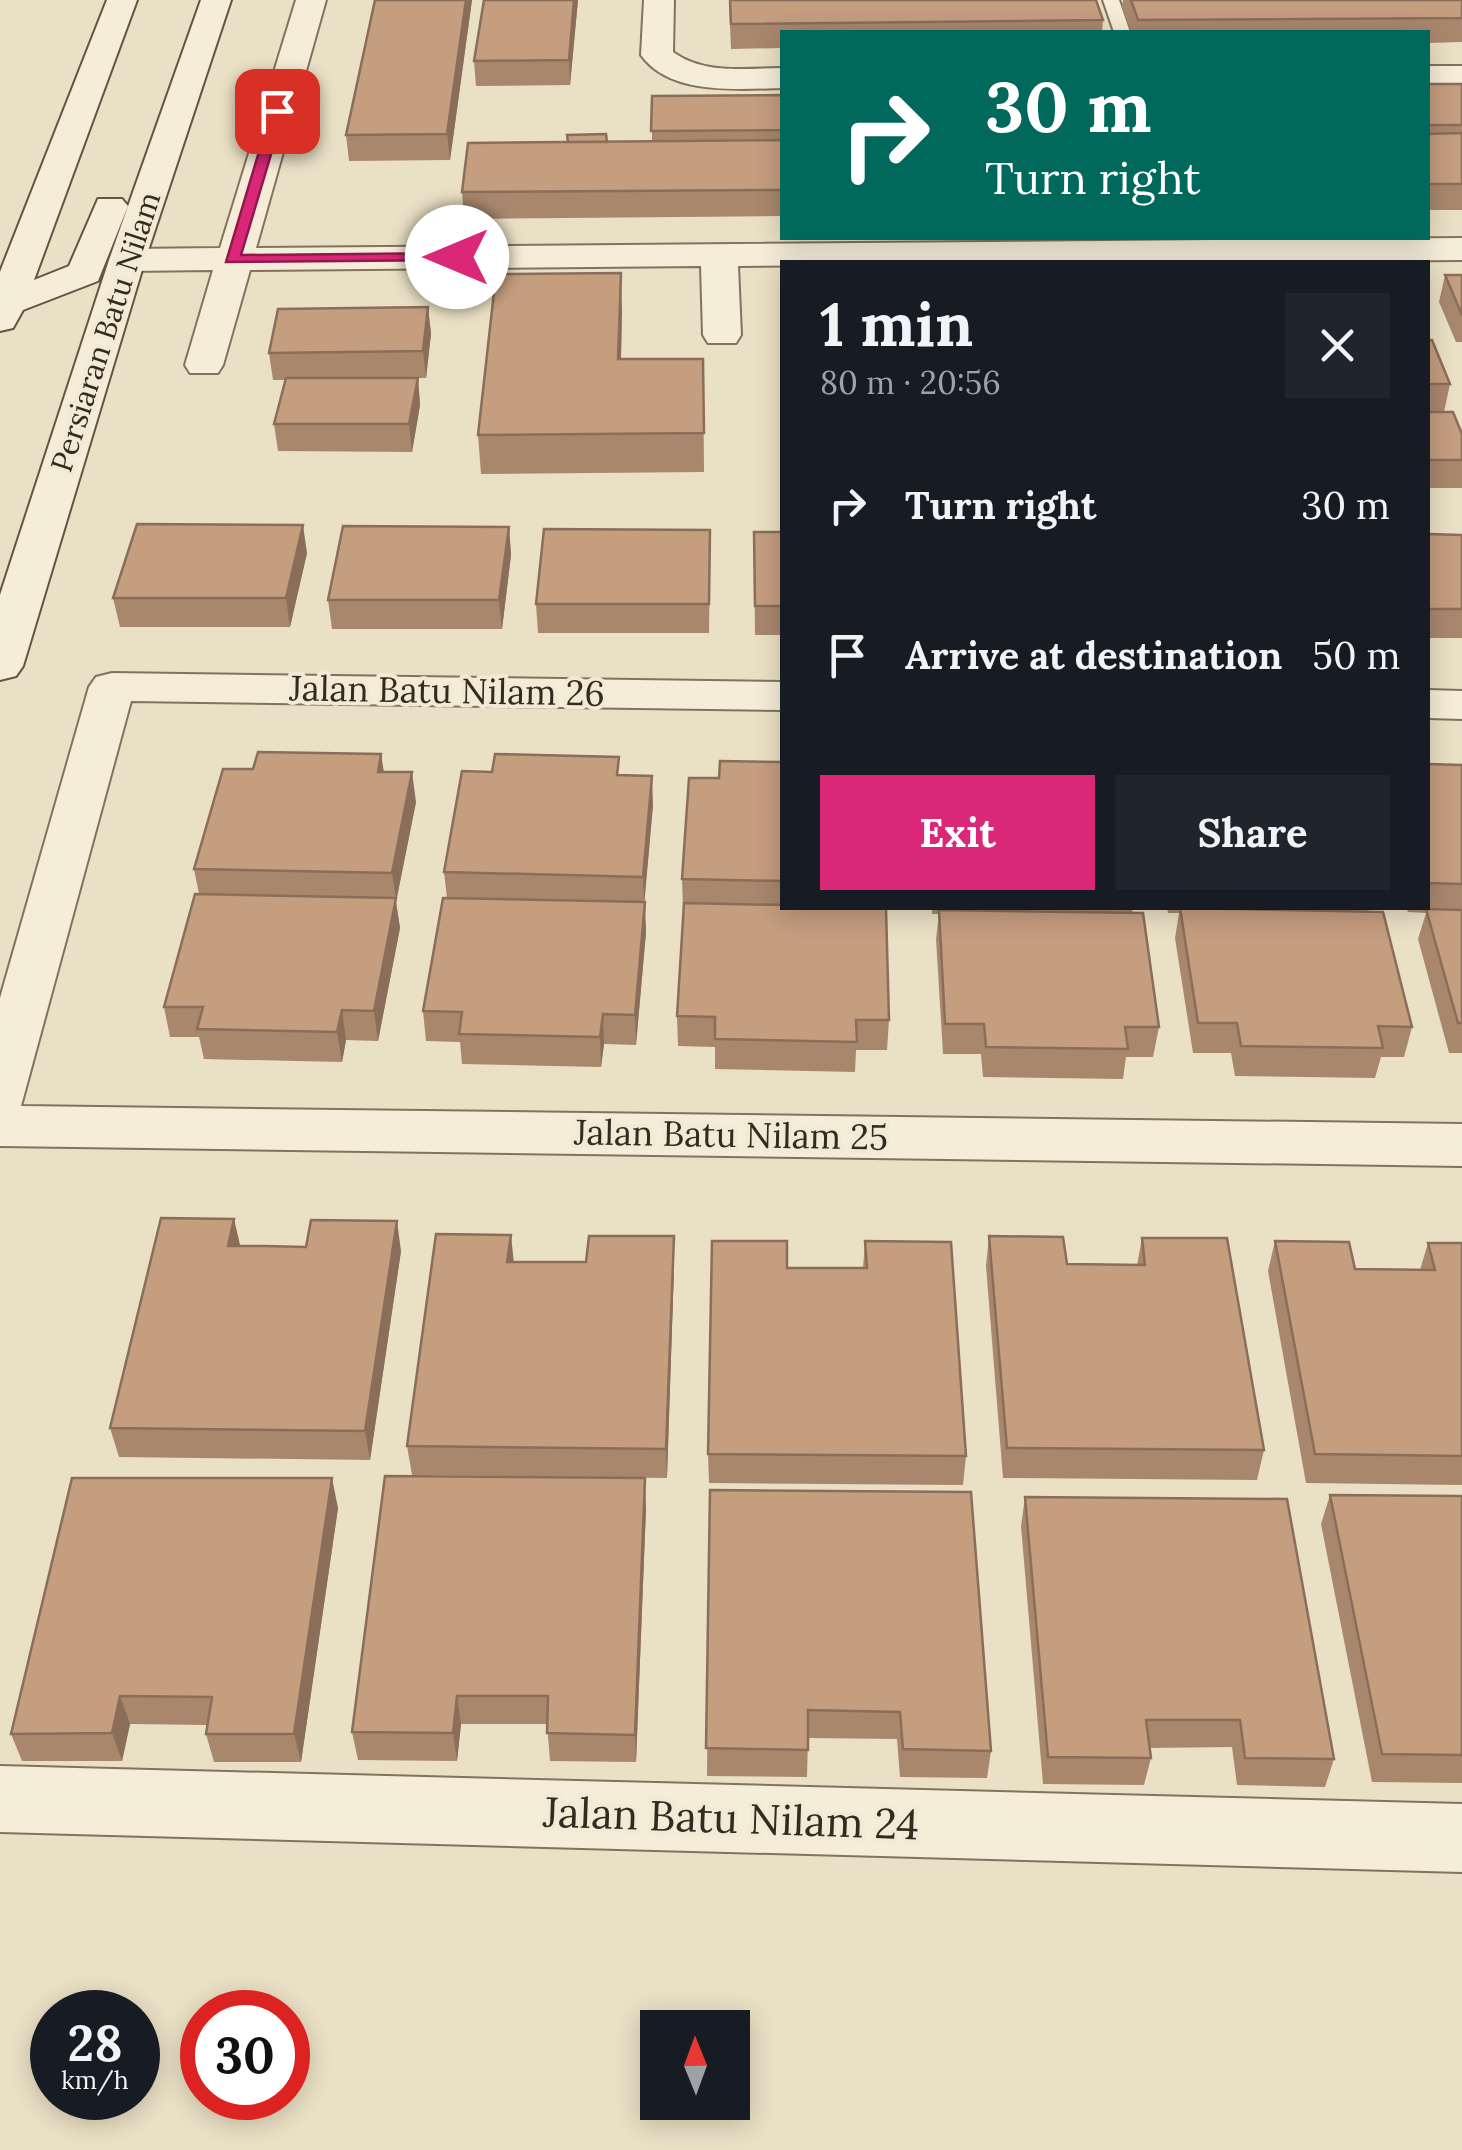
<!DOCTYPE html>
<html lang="en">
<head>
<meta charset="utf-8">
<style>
	:root { --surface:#171b24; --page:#20242c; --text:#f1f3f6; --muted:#9ea1a6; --accent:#db2777 }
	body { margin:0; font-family:Lora,serif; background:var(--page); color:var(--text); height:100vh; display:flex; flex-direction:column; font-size:38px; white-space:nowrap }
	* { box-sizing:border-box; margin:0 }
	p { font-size:32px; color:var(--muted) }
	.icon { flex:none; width:55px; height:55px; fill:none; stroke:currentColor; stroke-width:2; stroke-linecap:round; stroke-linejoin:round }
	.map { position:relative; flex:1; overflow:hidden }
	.details { position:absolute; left:780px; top:260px; width:650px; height:650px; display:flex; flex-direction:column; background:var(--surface); border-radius:0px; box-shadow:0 5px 25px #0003 }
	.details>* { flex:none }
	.banner { position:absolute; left:780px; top:30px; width:650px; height:210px; border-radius:0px; box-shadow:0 5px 25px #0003; background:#00695c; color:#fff; overflow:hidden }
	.needle { width:65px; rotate:359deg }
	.controls { position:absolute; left:640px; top:2010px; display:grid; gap:20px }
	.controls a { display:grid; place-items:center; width:110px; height:110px; border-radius:0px; background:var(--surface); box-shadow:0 5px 25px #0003; font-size:50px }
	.speed { position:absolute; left:30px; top:1990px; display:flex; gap:20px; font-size:50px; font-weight:700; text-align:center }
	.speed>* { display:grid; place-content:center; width:130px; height:130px; border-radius:50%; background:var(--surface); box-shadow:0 5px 25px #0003; line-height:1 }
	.speed small { font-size:25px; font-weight:400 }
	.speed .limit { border:15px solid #d22; background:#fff; color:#111 }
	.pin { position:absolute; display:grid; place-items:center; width:85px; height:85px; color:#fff; margin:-42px; border-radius:20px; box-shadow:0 5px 15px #0006 }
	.me { position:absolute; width:110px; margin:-55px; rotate:270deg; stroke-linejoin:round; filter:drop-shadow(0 0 8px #0008) }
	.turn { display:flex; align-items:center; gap:35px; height:210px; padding:0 40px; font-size:45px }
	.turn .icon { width:130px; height:130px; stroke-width:2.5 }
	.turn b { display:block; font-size:70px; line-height:85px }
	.round { display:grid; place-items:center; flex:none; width:105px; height:105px; border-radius:0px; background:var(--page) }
	.overview { display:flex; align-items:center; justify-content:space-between; height:170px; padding:0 40px }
	h1 { font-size:60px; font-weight:700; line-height:75px }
	.button { display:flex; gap:20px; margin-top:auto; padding:20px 40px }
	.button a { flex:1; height:115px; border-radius:0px; background:var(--accent); color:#fff; font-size:40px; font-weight:700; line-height:115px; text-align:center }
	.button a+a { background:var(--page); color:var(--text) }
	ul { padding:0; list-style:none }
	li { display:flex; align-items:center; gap:30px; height:150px; padding:0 40px }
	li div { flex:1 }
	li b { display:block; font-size:38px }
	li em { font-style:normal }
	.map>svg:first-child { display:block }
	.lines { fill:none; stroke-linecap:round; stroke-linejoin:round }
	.service-casing { stroke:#83725d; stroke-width:4 }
	.minor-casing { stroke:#83725d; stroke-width:4 }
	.secondary-casing { stroke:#655440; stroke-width:4 }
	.service { fill:#f5edd8; fill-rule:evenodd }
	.minor { fill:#f5edd8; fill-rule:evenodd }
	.secondary { fill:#f5edd8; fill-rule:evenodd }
	.wall { fill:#a9876d }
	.shaded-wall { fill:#8a6e59 }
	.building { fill:#c59d7f; stroke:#8a6e59; stroke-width:2.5 }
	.route { fill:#db2777; stroke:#8e194d; stroke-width:2.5 }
	.labels { text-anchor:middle; stroke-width:8; stroke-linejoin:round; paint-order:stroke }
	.far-street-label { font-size:30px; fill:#352a20; stroke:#f2ead4 }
	.street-label { font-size:35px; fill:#352a20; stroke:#f2ead4 }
	.near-street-label { font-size:42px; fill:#352a20; stroke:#f2ead4 }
</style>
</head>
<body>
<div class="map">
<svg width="1462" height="2150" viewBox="0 0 1462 2150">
	<rect width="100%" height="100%" fill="#eae0c5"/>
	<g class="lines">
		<g class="service-casing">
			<path id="service" d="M 1103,0 L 1119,0 L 1130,32 L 1114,32 Z"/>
		</g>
		<g class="minor-casing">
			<path id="minor" d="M 296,0 L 326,0 L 256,248 L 1462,238 L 1462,260 L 738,266 L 741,335 L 736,343 L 708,343 L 703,335 L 701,266 L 250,270 L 223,365 L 218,373 L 190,373 L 185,365 L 213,270 L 127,271 L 114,268 L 109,260 L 114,252 L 127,249 L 220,248 Z
				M 644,0 L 674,0 L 673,52 C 705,75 745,68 782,68 L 782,88 C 739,89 670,96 641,55 Z
				M 1428,66 L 1462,66 L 1462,86 L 1428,86 Z
				M 112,673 L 782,682 L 782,710 L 131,701 L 21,1106 L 1462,1124 L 1462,1166 L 0,1146 L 0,998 L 89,687 L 96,677 Z
				M 1428,690 L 1462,691 L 1462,719 L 1428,718 Z
				M 0,1766 L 1462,1804 L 1462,1872 L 0,1832 Z"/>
		</g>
		<g class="secondary-casing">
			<path id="secondary" d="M 107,0 L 137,0 L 34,280 L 69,266 L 98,199 L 122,199 L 128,206 L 98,281 L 23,310 L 13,328 L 0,331 L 0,272 Z
				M 201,0 L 231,0 L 145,260 L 23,666 L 16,676 L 0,680 L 0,595 L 109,260 Z"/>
		</g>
		<use href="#service" class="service"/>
		<use href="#minor" class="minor"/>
		<use href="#secondary" class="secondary"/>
	</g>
	<path class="wall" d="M 375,0 L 472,0 L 450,160 L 349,161 L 346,135 Z
		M 484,0 L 578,0 L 570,85 L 476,86 L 474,61 Z
		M 729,0 L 1096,0 L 1103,20 L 1102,32 L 782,32 L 782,48 L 731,49 Z
		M 1123,0 L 1462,0 L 1462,42 L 1428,43 L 1428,32 L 1131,32 L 1122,7 Z
		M 1428,84 L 1462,84 L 1462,210 L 1428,210 Z
		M 782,95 L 782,216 L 464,219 L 462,192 L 568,142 L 652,141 L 652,96 Z
		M 1445,275 L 1462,275 L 1462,342 L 1456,342 L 1439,302 Z
		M 428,307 L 431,334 L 426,378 L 418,378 L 420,405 L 412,452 L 278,451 L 274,424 L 285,380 L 273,380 L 269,353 Z
		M 622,311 L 621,359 L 703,359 L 704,472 L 481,474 L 478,435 Z
		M 1428,340 L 1450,384 L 1444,412 L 1428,412 Z
		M 1428,412 L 1462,434 L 1462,488 L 1428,488 Z
		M 509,527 L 511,555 L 502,629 L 332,629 L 328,600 Z
		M 754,532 L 782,532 L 782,635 L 755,635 Z
		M 1428,534 L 1462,535 L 1462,638 L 1428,638 Z
		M 307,553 L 290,627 L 120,627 L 113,598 Z
		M 710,558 L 709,633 L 538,633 L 536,604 Z
		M 381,754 L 384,772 L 416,802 L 396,902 L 400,928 L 378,1041 L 346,1040 L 342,1062 L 204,1059 L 199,1037 L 170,1037 L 164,1007 L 199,894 L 194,869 L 253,769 Z
		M 782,762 L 782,908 L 889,1020 L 887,1050 L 856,1050 L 855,1072 L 715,1069 L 715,1047 L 678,1046 L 677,1016 L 684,909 L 683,909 L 682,879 L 719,778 Z
		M 1428,764 L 1462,765 L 1462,1053 L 1449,1053 L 1418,939 L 1426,913 L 1408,912 L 1406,908 L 1428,908 Z
		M 620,775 L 653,805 L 644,902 L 646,932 L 636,1045 L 604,1044 L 601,1067 L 462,1064 L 460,1042 L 426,1041 L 423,1011 L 447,898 L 444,872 Z
		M 932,908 L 1133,908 L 1132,913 L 1159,1027 L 1153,1057 L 1126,1057 L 1123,1079 L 983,1077 L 981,1054 L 943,1054 L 936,939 L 939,914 L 932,914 Z
		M 1167,908 L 1369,908 L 1368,912 L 1412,1027 L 1404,1057 L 1381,1057 L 1375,1078 L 1235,1076 L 1231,1053 L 1193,1053 L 1175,938 L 1179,913 L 1168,913 Z
		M 989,1236 L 1067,1264 L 1137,1265 L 1142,1238 L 1264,1450 L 1257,1480 L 1003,1478 L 986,1266 Z
		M 865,1241 L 966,1456 L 963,1485 L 709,1483 L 708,1454 L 787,1268 L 863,1268 Z
		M 1275,1241 L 1355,1269 L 1420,1270 L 1428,1243 L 1462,1243 L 1462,1485 L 1306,1483 L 1268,1271 Z
		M 401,1251 L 370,1460 L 119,1457 L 110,1428 Z
		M 514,1262 L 674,1266 L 667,1478 L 412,1475 L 407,1446 Z
		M 710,1490 L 991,1751 L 987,1778 L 900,1777 L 897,1739 L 808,1738 L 807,1777 L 707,1776 Z
		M 1330,1495 L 1462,1496 L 1462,1783 L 1372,1782 L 1321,1524 Z
		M 1025,1497 L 1334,1759 L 1325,1787 L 1237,1785 L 1232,1747 L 1150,1748 L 1151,1758 L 1144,1785 L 1043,1784 L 1021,1526 Z
		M 338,1508 L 301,1762 L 214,1762 L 206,1734 L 207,1725 L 130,1724 L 122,1761 L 22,1761 L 11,1734 Z
		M 646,1508 L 636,1762 L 550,1761 L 547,1724 L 461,1724 L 457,1761 L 358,1760 L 352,1732 Z"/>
	<path class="shaded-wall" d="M 466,0 L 472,0 L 450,160 L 447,134 Z
		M 574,0 L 578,0 L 570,85 L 569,60 Z
		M 621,273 L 622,311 L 620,398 L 618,359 Z
		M 428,307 L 431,334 L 426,378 L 423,351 Z
		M 418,378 L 420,405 L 412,452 L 409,424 Z
		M 303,525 L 307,553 L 290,627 L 286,598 Z
		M 509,527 L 511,555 L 502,629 L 499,600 Z
		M 381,754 L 385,784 L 378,772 Z
		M 412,772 L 416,802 L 396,902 L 400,928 L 378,1041 L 374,1011 L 396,899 L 392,873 Z
		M 652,776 L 653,805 L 644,907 L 643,877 Z
		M 645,902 L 646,932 L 636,1045 L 635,1015 Z
		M 342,1010 L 346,1040 L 342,1062 L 337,1032 Z
		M 603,1014 L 604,1044 L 601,1067 L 600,1037 Z
		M 234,1219 L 241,1249 L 228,1246 Z
		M 397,1221 L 401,1251 L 370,1460 L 365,1431 Z
		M 511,1235 L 514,1264 L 507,1262 Z
		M 674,1236 L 674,1266 L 667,1478 L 666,1449 Z
		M 332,1478 L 338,1508 L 301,1762 L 294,1734 Z
		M 645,1478 L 646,1508 L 636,1762 L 635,1735 Z
		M 120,1696 L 130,1724 L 122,1761 L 112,1733 Z
		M 457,1696 L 461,1724 L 457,1761 L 453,1733 Z"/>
	<path class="building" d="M 375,0 L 466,0 L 447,134 L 346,135 Z
		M 484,0 L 574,0 L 569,60 L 474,61 Z
		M 730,0 L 1096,0 L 1103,20 L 731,24 Z
		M 1131,0 L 1462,0 L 1462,18 L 1138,20 Z
		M 1428,84 L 1462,84 L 1462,125 L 1428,125 Z
		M 782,95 L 782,130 L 651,131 L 652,96 Z
		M 1462,133 L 1462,184 L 1428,184 L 1428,134 Z
		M 606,134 L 607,142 L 568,142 L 567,135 Z
		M 782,140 L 782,190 L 462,192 L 468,143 Z
		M 621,273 L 618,359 L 703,359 L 704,433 L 478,435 L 496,274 Z
		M 1445,275 L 1462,275 L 1462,315 Z
		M 428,307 L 423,351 L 269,353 L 278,309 Z
		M 1428,340 L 1432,340 L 1450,384 L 1428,384 Z
		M 286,378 L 418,378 L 409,424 L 274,424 Z
		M 1428,412 L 1453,412 L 1462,434 L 1462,460 L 1428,460 Z
		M 137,524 L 303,525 L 286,598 L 113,598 Z
		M 343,526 L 509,527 L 499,600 L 328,600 Z
		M 544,529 L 710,530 L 709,604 L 536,604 Z
		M 754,532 L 782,532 L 782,606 L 755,606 Z
		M 1428,534 L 1462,535 L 1462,609 L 1428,609 Z
		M 258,752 L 381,754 L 378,772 L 412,772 L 392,873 L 194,869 L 223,769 L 253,769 Z
		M 495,754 L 619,757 L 617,775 L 652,776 L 643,877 L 444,872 L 462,771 L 492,772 Z
		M 720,761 L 782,762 L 782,881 L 682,879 L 689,778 L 719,778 Z
		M 1428,764 L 1462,765 L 1462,884 L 1428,883 Z
		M 195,894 L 396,898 L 374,1011 L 342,1010 L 337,1032 L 197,1029 L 203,1007 L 164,1007 Z
		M 443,898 L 645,902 L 635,1015 L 603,1014 L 600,1037 L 459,1034 L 462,1012 L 423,1011 Z
		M 684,903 L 782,905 L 782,908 L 886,908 L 889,1020 L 856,1020 L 857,1042 L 715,1039 L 715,1017 L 677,1016 Z
		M 1180,908 L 1383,912 L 1412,1027 L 1378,1026 L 1383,1048 L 1241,1046 L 1237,1023 L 1198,1023 Z
		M 1426,909 L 1462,910 L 1462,1023 L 1458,1023 Z
		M 939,910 L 1143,913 L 1159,1027 L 1125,1027 L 1128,1049 L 986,1047 L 984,1024 L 945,1024 Z
		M 161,1218 L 234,1219 L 228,1246 L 265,1246 L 306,1247 L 311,1220 L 397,1221 L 365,1431 L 110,1428 Z
		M 436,1234 L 511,1235 L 507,1262 L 586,1262 L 589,1236 L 674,1236 L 666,1449 L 407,1446 Z
		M 989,1236 L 1063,1237 L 1067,1264 L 1145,1265 L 1142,1238 L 1227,1238 L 1264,1450 L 1007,1448 Z
		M 712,1241 L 787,1241 L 787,1268 L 867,1268 L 865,1241 L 951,1242 L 966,1456 L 708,1454 Z
		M 1275,1241 L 1349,1242 L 1355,1269 L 1435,1270 L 1428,1243 L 1462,1243 L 1462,1456 L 1315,1454 Z
		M 385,1476 L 645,1478 L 635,1735 L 547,1733 L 548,1696 L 457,1696 L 453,1733 L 352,1732 Z
		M 72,1478 L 332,1478 L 294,1734 L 206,1734 L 212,1697 L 120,1696 L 112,1733 L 11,1734 Z
		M 710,1490 L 971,1492 L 991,1751 L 903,1749 L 900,1712 L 808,1710 L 808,1750 L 706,1748 Z
		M 1330,1495 L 1462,1496 L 1462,1755 L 1382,1754 Z
		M 1025,1497 L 1287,1499 L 1334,1759 L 1245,1758 L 1240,1720 L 1146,1720 L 1151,1758 L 1048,1757 Z"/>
	<path class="route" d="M 272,108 L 284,111 L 241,255 L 457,253 L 462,254 L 462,260 L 226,262 Z"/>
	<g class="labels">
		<g class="far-street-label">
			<text transform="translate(106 332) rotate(-72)" y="10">Persiaran Batu Nilam</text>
		</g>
		<g class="street-label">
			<text transform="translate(447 691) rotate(1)" y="12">Jalan Batu Nilam 26</text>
			<text transform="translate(731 1135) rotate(1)" y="12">Jalan Batu Nilam 25</text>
		</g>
		<g class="near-street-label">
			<text transform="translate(731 1818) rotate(2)" y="15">Jalan Batu Nilam 24</text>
		</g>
	</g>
</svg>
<div class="controls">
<a><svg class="needle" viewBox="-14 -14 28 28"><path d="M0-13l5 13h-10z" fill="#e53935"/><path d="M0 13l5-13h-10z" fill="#9ea1a6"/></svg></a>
</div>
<div class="speed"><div>28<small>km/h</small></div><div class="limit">30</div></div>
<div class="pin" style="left:277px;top:111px;background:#d93025"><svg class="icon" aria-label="arrive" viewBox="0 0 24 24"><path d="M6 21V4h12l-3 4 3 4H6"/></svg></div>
<svg class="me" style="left:457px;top:257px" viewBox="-20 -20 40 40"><circle r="19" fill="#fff"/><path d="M0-13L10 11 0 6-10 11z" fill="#db2777"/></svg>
<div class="banner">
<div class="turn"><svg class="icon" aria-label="right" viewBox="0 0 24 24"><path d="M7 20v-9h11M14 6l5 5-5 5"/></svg><div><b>30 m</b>Turn right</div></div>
</div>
<section class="details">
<div class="overview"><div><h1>1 min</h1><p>80 m · 20:56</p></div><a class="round"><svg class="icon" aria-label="close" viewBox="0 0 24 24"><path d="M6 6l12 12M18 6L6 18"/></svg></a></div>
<ul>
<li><svg class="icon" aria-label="right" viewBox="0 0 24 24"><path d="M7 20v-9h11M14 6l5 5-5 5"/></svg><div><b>Turn right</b></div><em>30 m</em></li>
<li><svg class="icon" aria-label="arrive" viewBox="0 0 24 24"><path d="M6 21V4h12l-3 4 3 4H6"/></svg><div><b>Arrive at destination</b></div><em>50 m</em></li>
</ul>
<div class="button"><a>Exit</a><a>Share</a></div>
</section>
</div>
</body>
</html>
